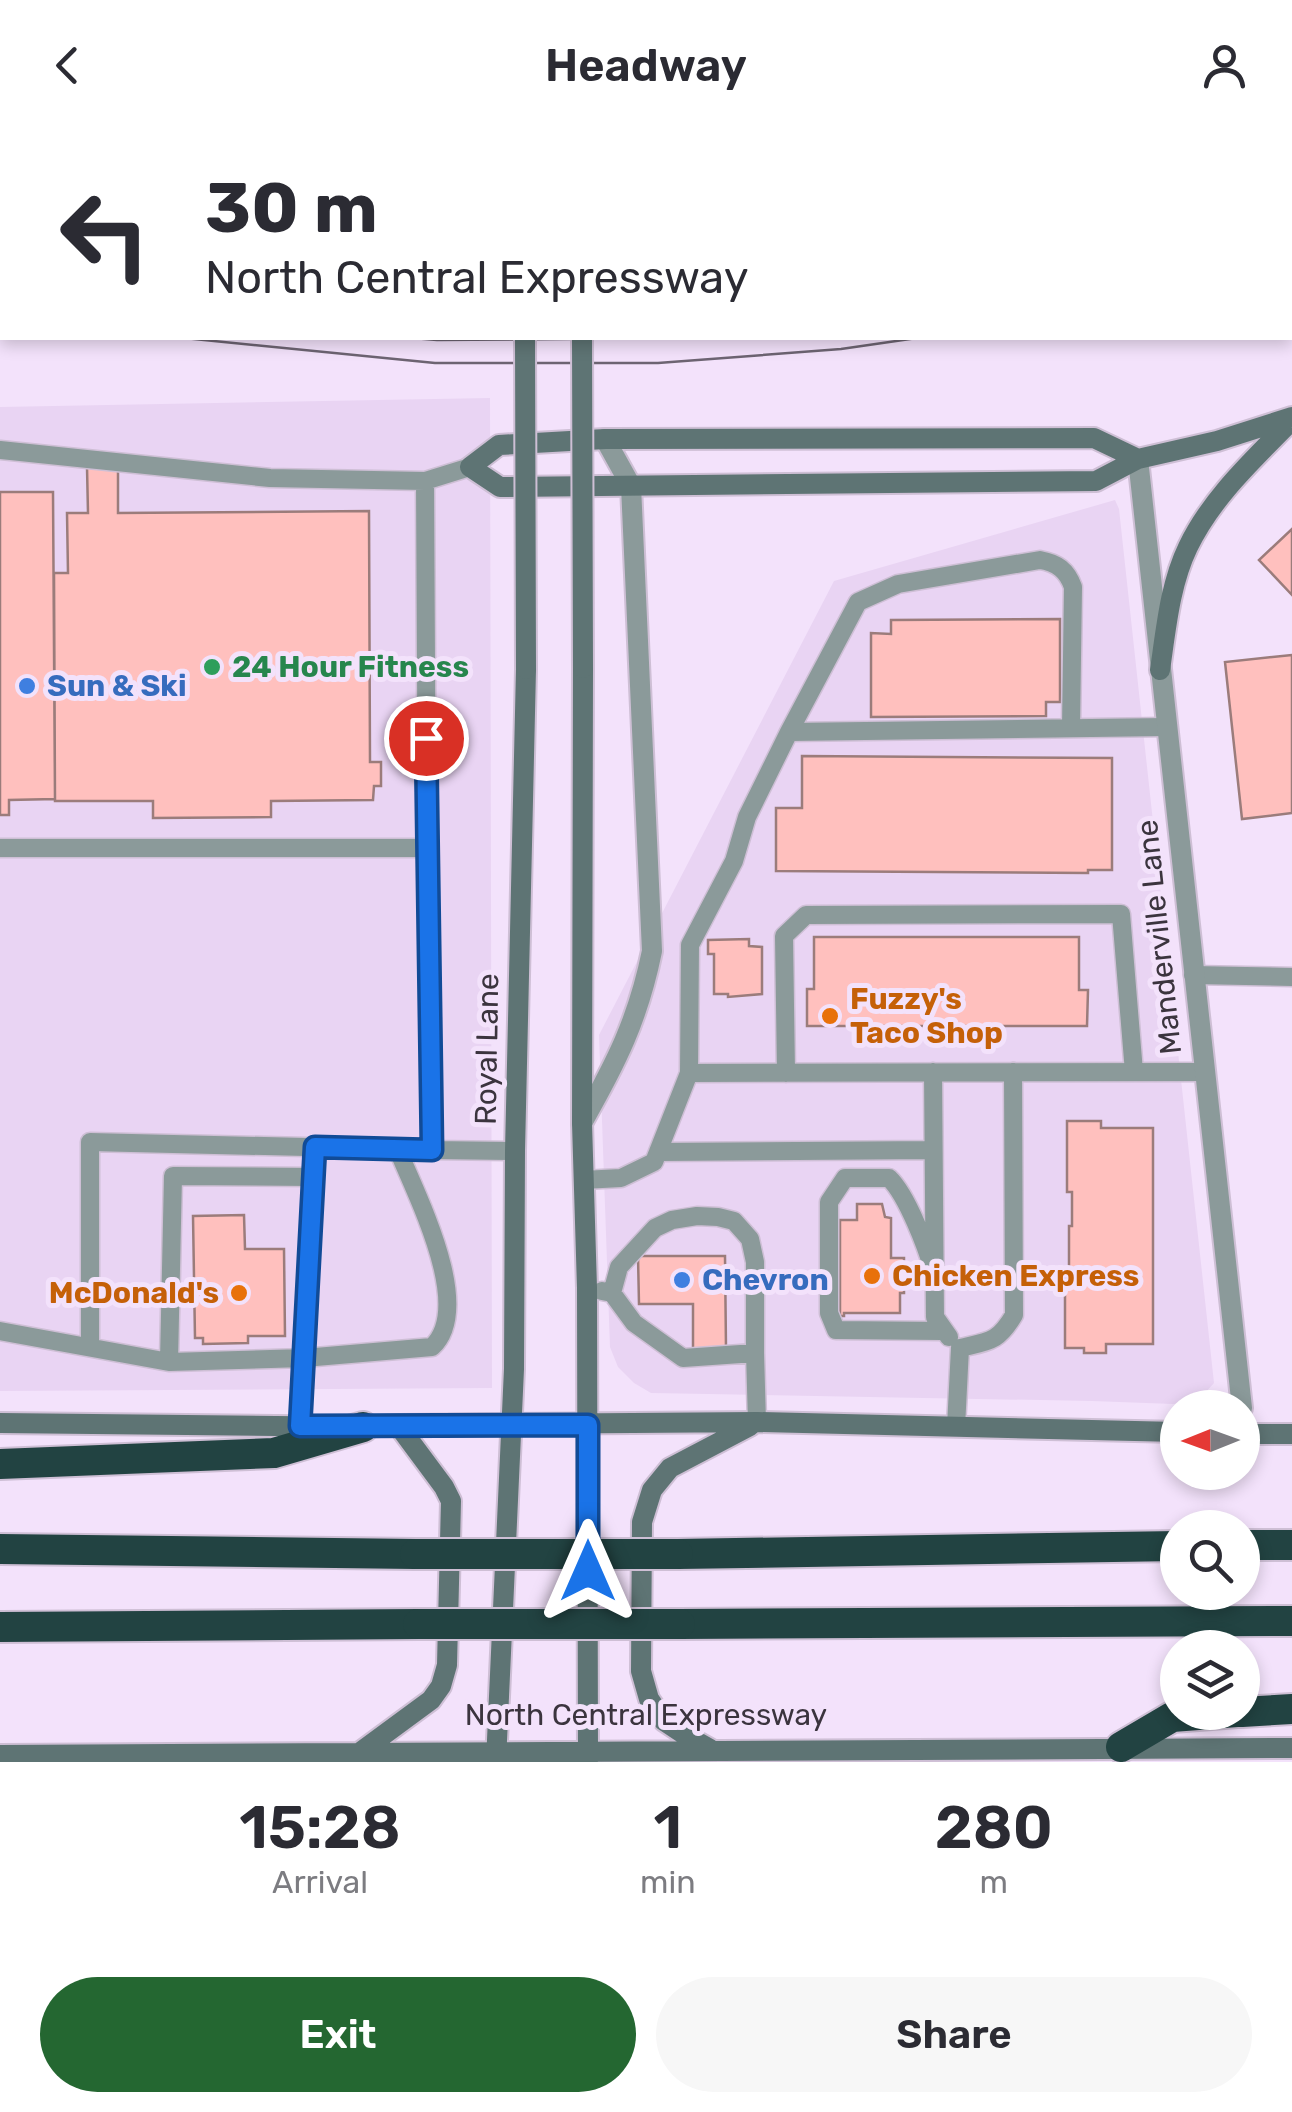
<!DOCTYPE html>
<html lang="en">
<head>
<meta charset="utf-8">
<style>
	:root { --surface:#fff; --page:#f7f7f7; --text:#2b2b33; --muted:#7c7c81; --accent:#246731 }
	body { margin:0; font-family:Rubik,sans-serif; background:var(--page); color:var(--text); height:100vh; display:flex; flex-direction:column; font-size:38px; white-space:nowrap }
	* { box-sizing:border-box; margin:0 }
	p { font-size:32px; color:var(--muted) }
	.icon { flex:none; width:55px; height:55px; fill:none; stroke:currentColor; stroke-width:2; stroke-linecap:round; stroke-linejoin:round }
	.map { position:relative; height:1632px; overflow:hidden }
	.sheet { display:flex; flex-direction:column; background:var(--surface); flex:1 }
	.sheet>* { flex:none }
	.top-card { position:absolute; left:0px; top:0px; width:1292px; height:210px; box-shadow:0 5px 15px #0003; background:#fff; color:var(--text); overflow:hidden }
	.needle { width:65px; rotate:269deg }
	.buttons { position:absolute; left:1160px; top:1260px; display:grid; gap:20px }
	.buttons a { display:grid; place-items:center; width:100px; height:100px; border-radius:50%; background:var(--surface); box-shadow:0 5px 15px #0003; font-size:50px }
	.pin { position:absolute; display:grid; place-items:center; width:85px; height:85px; color:#fff; margin:-42px; border:5px solid #fff; border-radius:50%; box-shadow:0 2px 10px #0007 }
	.me { position:absolute; width:110px; margin:-55px; rotate:0deg; stroke-linejoin:round; filter:drop-shadow(0 0 8px #0008) }
	.turn { display:flex; align-items:center; gap:35px; height:210px; padding:0 40px; font-size:45px }
	.turn .icon { width:130px; height:130px; stroke-width:2.5 }
	.turn b { display:block; font-size:70px; line-height:85px }
	.eta { display:flex; justify-content:space-evenly; align-items:center; height:170px; text-align:center }
	.eta b { font-size:60px; font-weight:600; line-height:70px }
	.button { display:flex; gap:20px; margin-top:auto; padding:20px 40px }
	.button a { flex:1; height:115px; border-radius:60px; background:var(--accent); color:#fff; font-size:40px; font-weight:600; line-height:115px; text-align:center }
	.button a+a { background:var(--page); color:var(--text) }
	header { display:flex; justify-content:space-between; align-items:center; height:130px; padding:0 40px; background:var(--surface); font-size:45px; font-weight:600 }
	.map>svg:first-child { display:block }
	.built { fill:#e9d4f3 }
	.green { fill:#aace96 }
	.building { fill:#ffc0be; stroke:#9b7c7b; stroke-width:2.5 }
	.lines { fill:none; stroke-linecap:round; stroke-linejoin:round }
	.lane-casing { stroke:#cebfd5; stroke-width:21 }
	.street-casing { stroke:#cebfd5; stroke-width:24 }
	.secondary-casing { stroke:#cebfd5; stroke-width:24 }
	.highway-casing { stroke:#cebfd5; stroke-width:34 }
	.lane { stroke:#8b9a9a; stroke-width:18 }
	.street { stroke:#8b9a9a; stroke-width:20 }
	.secondary { stroke:#5e7474; stroke-width:20 }
	.highway { stroke:#224342; stroke-width:30 }
	.tram { stroke:#6d6472; stroke-width:2.5 }
	.secondary-bridge-casing { stroke:#cebfd5; stroke-width:24; stroke-linecap:butt }
	.highway-bridge-casing { stroke:#cebfd5; stroke-width:34; stroke-linecap:butt }
	.secondary-bridge { stroke:#5e7474; stroke-width:20 }
	.highway-bridge { stroke:#224342; stroke-width:30 }
	.route-casing { stroke:#114b97; stroke-width:25 }
	.route { stroke:#1a73e8; stroke-width:18 }
	.leisure-dot { fill:#2e9e5b; stroke:#f3e2fb; stroke-width:4 }
	.shop-dot { fill:#3f7fe0; stroke:#f3e2fb; stroke-width:4 }
	.food-dot { fill:#e8710a; stroke:#f3e2fb; stroke-width:4 }
	.labels { text-anchor:middle; stroke-width:10; stroke-linejoin:round; paint-order:stroke }
	.leisure-label { font-size:30px; font-weight:bold; fill:#27864d; stroke:#f3e2fb; text-anchor:start }
	.shop-label { font-size:30px; font-weight:bold; fill:#366cbe; stroke:#f3e2fb; text-anchor:start }
	.street-label { font-size:30px; fill:#3b343e; stroke:#f3e2fb }
	.food-label { font-size:30px; font-weight:bold; fill:#c56008; stroke:#f3e2fb; text-anchor:start }
</style>
</head>
<body>
<header><svg class="icon" aria-label="back" viewBox="0 0 24 24"><path d="M15 5l-7 7 7 7"/></svg>Headway<svg class="icon" aria-label="person" viewBox="0 0 24 24"><circle cx="12" cy="8" r="4"/><path d="M4 21q1-7 8-7t8 7"/></svg></header>
<div class="map">
<svg width="1292" height="1632" viewBox="0 0 1292 1632">
	<rect width="100%" height="100%" fill="#f3e2fb"/>
	<path class="built" d="M 490,268 L 492,1258 L 0,1261 L 0,277 Z
		M 1115,370 L 1119,379 L 1214,1253 L 1205,1263 L 1190,1272 L 1173,1274 L 1092,1271 L 651,1263 L 634,1253 L 618,1237 L 610,1217 L 599,905 L 834,451 Z"/>
	<path class="green" d="M 0,0 L 484,0 L 484,2 L 2,2 L 2,121 L 0,120 Z
		M 610,0 L 1292,0 L 1292,63 L 1290,64 L 1290,2 L 610,2 Z"/>
	<path class="building" d="M 87,337 L 118,337 L 118,383 L 369,381 L 370,632 L 381,632 L 381,656 L 374,656 L 373,670 L 271,671 L 271,687 L 153,688 L 153,671 L 55,671 L 54,443 L 68,443 L 67,383 L 88,383 Z
		M 0,362 L 53,362 L 55,669 L 9,670 L 9,685 L 0,685 Z
		M 1292,399 L 1292,465 L 1259,430 Z
		M 1060,489 L 1060,572 L 1046,572 L 1046,586 L 871,587 L 871,503 L 891,504 L 891,490 Z
		M 1292,525 L 1292,683 L 1242,689 L 1225,532 Z
		M 802,626 L 1112,628 L 1112,740 L 1088,740 L 1088,743 L 776,741 L 776,678 L 802,678 Z
		M 814,807 L 1079,807 L 1079,860 L 1088,860 L 1087,896 L 807,896 L 807,859 L 814,859 Z
		M 749,809 L 749,816 L 762,817 L 762,864 L 728,867 L 728,864 L 714,864 L 714,824 L 708,824 L 708,810 Z
		M 1067,991 L 1101,991 L 1101,998 L 1153,998 L 1153,1214 L 1106,1214 L 1106,1223 L 1084,1223 L 1084,1218 L 1065,1218 L 1065,1155 L 1069,1155 L 1069,1096 L 1072,1096 L 1072,1062 L 1067,1062 Z
		M 857,1074 L 882,1074 L 885,1087 L 891,1088 L 891,1128 L 904,1128 L 904,1163 L 900,1163 L 900,1183 L 844,1183 L 844,1186 L 840,1186 L 840,1090 L 857,1090 Z
		M 244,1085 L 245,1119 L 284,1119 L 285,1206 L 248,1206 L 248,1213 L 203,1214 L 203,1208 L 195,1208 L 193,1086 Z
		M 638,1126 L 725,1126 L 726,1219 L 693,1219 L 693,1174 L 639,1174 Z"/>
	<g class="lines">
		<g class="lane-casing">
			<path id="lane" d="M 0,320 L 270,348 L 425,351 L 470,337
				M 425,351 L 427,718
				M 1071,598 L 1073,457 C 1067,440 1057,433 1040,430 L 898,454 L 858,472 L 789,602 L 1166,597
				M 0,718 L 427,718 L 432,1020 L 515,1021
				M 1193,845 L 1292,847
				M 933,942 L 935,1187 L 949,1207
				M 689,943 L 690,815 L 734,731 L 747,687 L 789,602
				M 786,943 L 784,806 L 806,785 L 1121,784 L 1134,942
				M 658,1022 L 933,1020
				M 583,1050 L 621,1048 L 654,1032 L 689,943 L 1204,942
				M 934,1143 C 927,1118 907,1065 889,1048 L 845,1048 L 829,1072 L 829,1183 L 836,1200 L 942,1201
				M 602,1161 L 612,1163 L 634,1193 L 683,1228 L 755,1223 L 757,1292
				M 612,1163 L 619,1137 L 655,1098 L 672,1090 L 697,1086 L 718,1087 L 734,1091 L 750,1109 L 755,1132 L 755,1223
				M 0,1201 L 169,1232 L 304,1228 L 432,1217 C 475,1177 416,1065 398,1020
				M 90,1217 L 90,1012 L 432,1020
				M 169,1232 L 173,1046 L 313,1047
				M 300,1296 L 315,1017
				M 956,1297 L 960,1218 C 990,1211 998,1212 1014,1185 L 1013,942"/>
		</g>
		<g class="street-casing">
			<path id="street" d="M 1138,329 L 1242,1278
				M 582,993 C 616,933 638,890 652,821 L 631,356 L 605,309"/>
		</g>
		<g class="secondary-casing">
			<path id="secondary" d="M 524,0 L 524,2
				M 580,0 L 580,2
				M 1138,329 L 1094,308 L 605,309 L 499,315 L 470,337 L 500,357 L 1096,351 L 1138,329 L 1217,311 L 1292,287
				M 583,538 L 582,993 L 587,1158 L 588,1630
				M 1160,540 C 1166,499 1170,454 1188,417 C 1212,367 1254,329 1292,290
				M 0,1293 L 363,1297 L 398,1295 L 757,1292 L 1178,1302
				M 1242,1304 L 1292,1304
				M 710,1619 L 685,1605 L 664,1591 L 649,1569 L 641,1541 L 642,1392 L 652,1360 L 670,1338 L 750,1296
				M 359,1623 L 431,1570 L 441,1556 L 447,1535 L 451,1371 L 444,1357 L 398,1295
				M 0,1625 L 1292,1618
				M 496,1632 L 514,1239 L 515,1021 L 526,539"/>
		</g>
		<g class="highway-casing">
			<path id="highway" d="M 0,1334 L 274,1323 L 363,1297
				M 1242,1415 L 1292,1415
				M 0,1419 L 415,1424
				M 678,1424 L 1178,1416
				M 680,1494 L 1292,1491
				M 0,1497 L 418,1494
				M 1242,1582 L 1292,1579
				M 1121,1617 L 1172,1587 L 1237,1582"/>
		</g>
		<use href="#lane" class="lane"/>
		<use href="#street" class="street"/>
		<use href="#secondary" class="secondary"/>
		<use href="#highway" class="highway"/>
		<path class="tram" d="M 1290,102 L 1292,101
			M 1290,126 L 1292,126
			M 0,147 L 2,147
			M 0,174 L 2,174
			M 184,208 L 435,233 L 658,233 L 841,219 L 917,208
			M 412,208 L 437,210 L 681,208"/>
		<g class="secondary-bridge-casing">
			<path id="secondary-bridge" d="M 525,208 L 526,539
				M 582,208 L 583,538"/>
		</g>
		<g class="highway-bridge-casing">
			<path id="highway-bridge" d="M 415,1424 L 678,1424
				M 418,1494 L 680,1494"/>
		</g>
		<use href="#secondary-bridge" class="secondary-bridge"/>
		<use href="#highway-bridge" class="highway-bridge"/>
	</g>
	<g class="lines">
		<g class="route-casing">
			<path id="route" d="M 426,608 L 432,1020 L 315,1017 L 300,1296 L 588,1295 L 588,1441"/>
		</g>
		<use href="#route" class="route"/>
	</g>
	<circle class="leisure-dot" cx="212" cy="537" r="10"/>
	<g class="shop-dot">
		<circle cx="27" cy="556" r="10"/>
		<circle cx="682" cy="1150" r="10"/>
	</g>
	<g class="food-dot">
		<circle cx="830" cy="886" r="10"/>
		<circle cx="872" cy="1146" r="10"/>
		<circle cx="239" cy="1163" r="10"/>
	</g>
	<g class="labels">
		<g class="leisure-label">
			<text x="232" y="547">24 Hour Fitness</text>
		</g>
		<g class="shop-label">
			<text x="47" y="566">Sun &amp; Ski</text>
			<text x="702" y="1160">Chevron</text>
		</g>
		<g class="street-label">
			<text transform="translate(1159 807) rotate(-96)" y="10">Manderville Lane</text>
			<text transform="translate(487 919) rotate(-89)" y="10">Royal Lane</text>
			<text x="646" y="1595">North Central Expressway</text>
		</g>
		<g class="food-label">
			<text x="850" y="879">Fuzzy's<tspan x="850" dy="34">Taco Shop</tspan></text>
			<text x="892" y="1156">Chicken Express</text>
			<text x="219" y="1173" text-anchor="end">McDonald's</text>
		</g>
	</g>
</svg>
<div class="buttons">
<a><svg class="needle" viewBox="-14 -14 28 28"><path d="M0-13l5 13h-10z" fill="#e53935"/><path d="M0 13l5-13h-10z" fill="#7c7c81"/></svg></a>
<a><svg class="icon" aria-label="search" viewBox="0 0 24 24"><circle cx="10" cy="10" r="6"/><path d="M15 15l6 6"/></svg></a>
<a><svg class="icon" aria-label="layers" viewBox="0 0 24 24"><path d="M12 4l9 5-9 5-9-5zM3 14l9 5 9-5"/></svg></a>
</div>
<div class="pin" style="left:426px;top:608px;background:#d93025"><svg class="icon" aria-label="arrive" viewBox="0 0 24 24"><path d="M6 21V4h12l-3 4 3 4H6"/></svg></div>
<svg class="me" style="left:588px;top:1441px" viewBox="-20 -20 40 40"><path d="M0-17L14 15 0 8-14 15z" fill="#1a73e8" stroke="#fff" stroke-width="4"/></svg>
<div class="top-card">
<div class="turn"><svg class="icon" aria-label="left" viewBox="0 0 24 24"><path d="M17 20v-9H6M10 6l-5 5 5 5"/></svg><div><b>30 m</b>North Central Expressway</div></div>
</div>
</div>
<section class="sheet">
<div class="eta">
<div><b>15:28</b><p>Arrival</p></div>
<div><b>1</b><p>min</p></div>
<div><b>280</b><p>m</p></div>
</div>
<div class="button"><a>Exit</a><a>Share</a></div>
</section>
</body>
</html>
